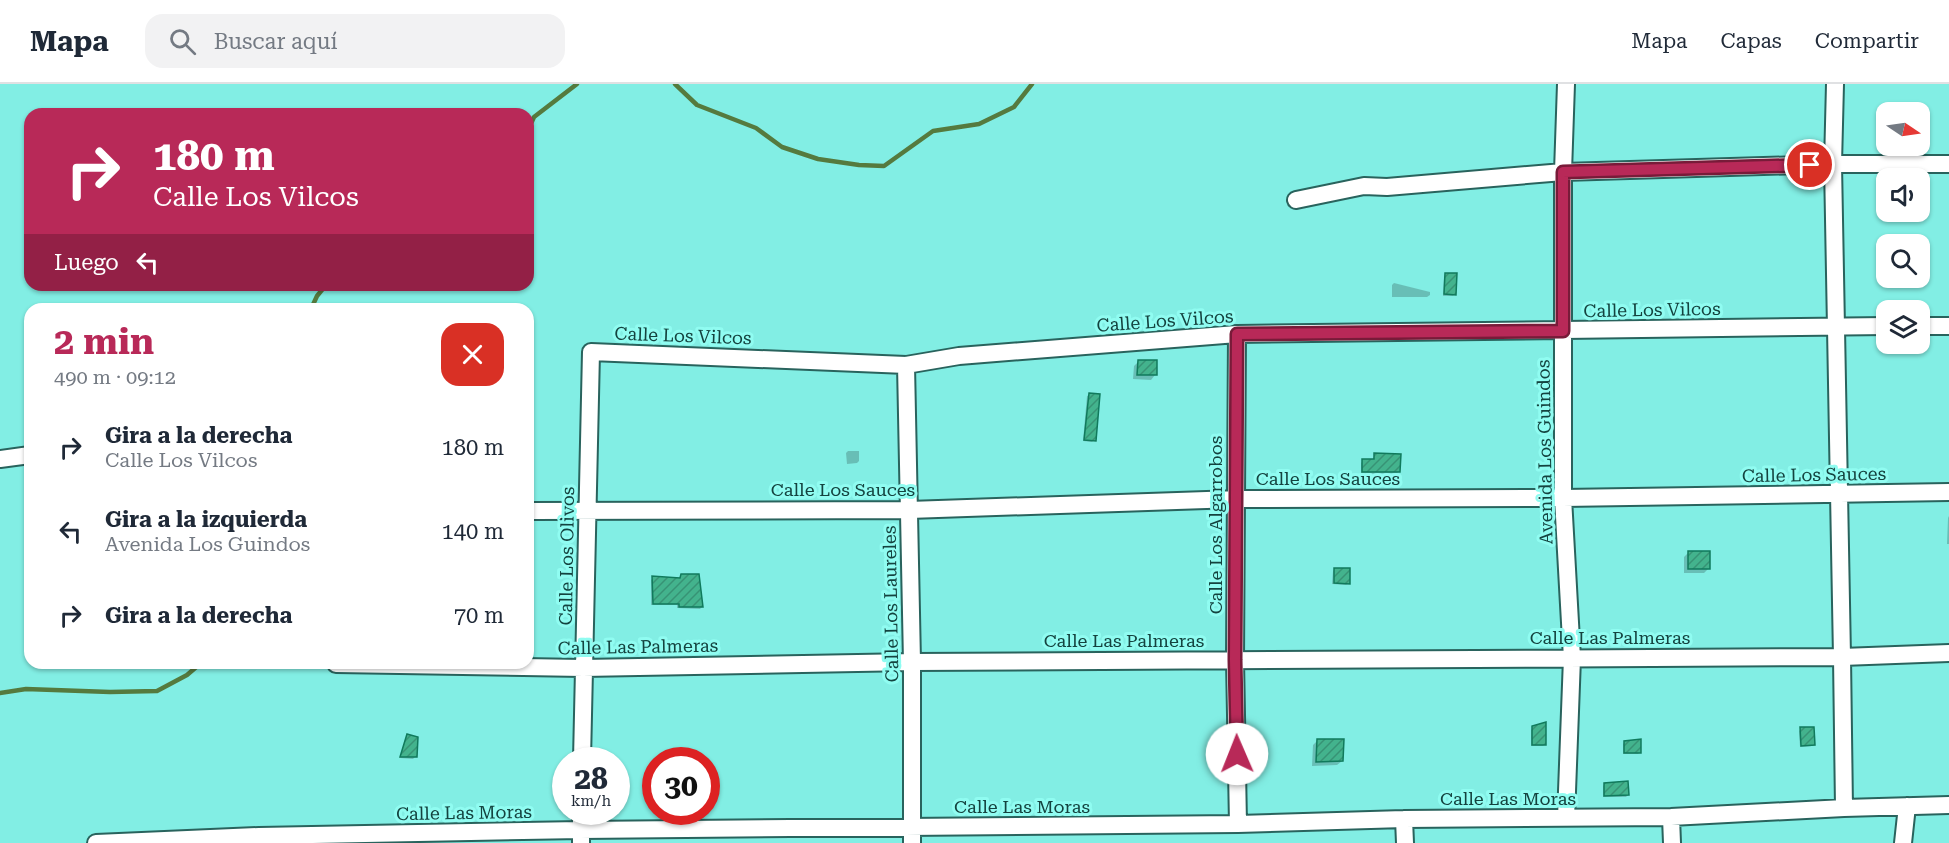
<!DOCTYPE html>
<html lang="es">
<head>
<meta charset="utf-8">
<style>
	:root { --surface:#fff; --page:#f2f2f3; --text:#1f2937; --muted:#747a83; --line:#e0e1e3; --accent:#b82958 }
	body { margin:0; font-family:"Roboto Serif",serif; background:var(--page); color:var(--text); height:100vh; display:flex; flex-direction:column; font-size:22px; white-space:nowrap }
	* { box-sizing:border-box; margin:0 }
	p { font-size:20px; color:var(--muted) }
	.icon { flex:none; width:33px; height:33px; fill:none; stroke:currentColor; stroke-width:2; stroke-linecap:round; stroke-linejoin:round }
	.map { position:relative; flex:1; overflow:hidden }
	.side { position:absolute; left:24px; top:219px; width:510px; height:366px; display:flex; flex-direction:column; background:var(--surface); border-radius:18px; box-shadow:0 2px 4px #0004 }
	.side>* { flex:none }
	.banner { position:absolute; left:24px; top:24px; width:510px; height:183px; border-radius:18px; box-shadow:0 2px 4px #0004; background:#b82958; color:#fff; overflow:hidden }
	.needle { width:39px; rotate:103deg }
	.buttons { position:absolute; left:1876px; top:18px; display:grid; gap:12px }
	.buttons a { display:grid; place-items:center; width:54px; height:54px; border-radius:12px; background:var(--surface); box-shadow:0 2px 4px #0004; font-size:30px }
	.speed { position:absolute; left:552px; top:663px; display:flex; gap:12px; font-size:30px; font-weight:700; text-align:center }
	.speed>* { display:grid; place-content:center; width:78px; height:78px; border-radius:50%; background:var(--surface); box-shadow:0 2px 4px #0004; line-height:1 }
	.speed small { font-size:15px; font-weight:400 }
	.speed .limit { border:9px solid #d22; background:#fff; color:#111 }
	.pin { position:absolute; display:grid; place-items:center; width:51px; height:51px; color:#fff; margin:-26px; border:3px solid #fff; border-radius:50%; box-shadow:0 2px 6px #0007 }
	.me { position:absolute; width:66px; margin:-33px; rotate:359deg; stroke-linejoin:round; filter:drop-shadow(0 0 4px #0008) }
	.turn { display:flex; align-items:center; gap:21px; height:126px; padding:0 30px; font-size:27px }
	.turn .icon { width:78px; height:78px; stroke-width:2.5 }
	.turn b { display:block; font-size:42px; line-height:51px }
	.then { display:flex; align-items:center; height:57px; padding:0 30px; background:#0003; gap:12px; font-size:22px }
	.round { display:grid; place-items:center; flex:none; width:63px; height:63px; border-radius:18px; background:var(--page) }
	.head { display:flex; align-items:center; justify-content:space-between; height:102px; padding:0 30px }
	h1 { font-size:36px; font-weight:700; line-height:45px; color:var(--accent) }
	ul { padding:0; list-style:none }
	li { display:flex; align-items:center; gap:18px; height:84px; padding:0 30px }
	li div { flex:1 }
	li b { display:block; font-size:22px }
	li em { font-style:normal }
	header { display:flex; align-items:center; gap:36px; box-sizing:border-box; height:84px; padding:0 30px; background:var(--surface); border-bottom:2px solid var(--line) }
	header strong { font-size:28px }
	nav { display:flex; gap:33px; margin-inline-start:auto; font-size:21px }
	.search { width:420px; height:54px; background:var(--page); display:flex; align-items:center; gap:15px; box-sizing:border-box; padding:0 21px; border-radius:18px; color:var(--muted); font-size:22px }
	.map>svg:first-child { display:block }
	.shadow { fill:#0003 }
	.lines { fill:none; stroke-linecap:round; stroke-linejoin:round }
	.stream { stroke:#557a3e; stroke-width:4.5 }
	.building { fill:url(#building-hatch); stroke:#107a5c; stroke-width:1.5 }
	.minor-casing { stroke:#29635d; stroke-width:20 }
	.minor { stroke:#fff; stroke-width:16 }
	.route-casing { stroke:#781b39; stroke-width:15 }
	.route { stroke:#b82958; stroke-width:10 }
	.labels { text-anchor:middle; stroke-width:6; stroke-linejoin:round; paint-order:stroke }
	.street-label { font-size:18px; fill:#14433f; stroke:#90fcf1 }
</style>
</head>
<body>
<header>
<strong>Mapa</strong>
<div class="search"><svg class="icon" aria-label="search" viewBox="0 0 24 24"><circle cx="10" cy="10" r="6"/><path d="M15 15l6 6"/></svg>Buscar aquí</div>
<nav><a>Mapa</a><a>Capas</a><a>Compartir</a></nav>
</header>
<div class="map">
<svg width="1949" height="759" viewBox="0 0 1949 759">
	<defs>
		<pattern id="building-hatch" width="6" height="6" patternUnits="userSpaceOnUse" patternTransform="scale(1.5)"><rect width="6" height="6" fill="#43b38d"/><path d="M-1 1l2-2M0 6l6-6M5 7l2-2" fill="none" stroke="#379375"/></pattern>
	</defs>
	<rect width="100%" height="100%" fill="#82eee4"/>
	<path class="shadow" d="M 1446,191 L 1455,210 L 1453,212 L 1443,212 L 1444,193 Z
		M 1394,199 L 1430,208 L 1430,211 L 1427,213 L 1392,213 L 1392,201 Z
		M 1139,277 L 1155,291 L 1151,296 L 1133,295 L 1134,282 Z
		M 1089,311 L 1094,356 L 1092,358 L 1083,357 L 1087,312 Z
		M 848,367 L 859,367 L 859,377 L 857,379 L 847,380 L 846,369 Z
		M 1374,371 L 1399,387 L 1397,389 L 1361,390 L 1361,379 L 1363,377 L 1372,377 Z
		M 1949,432 L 1949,460 L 1947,460 L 1948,434 Z
		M 1688,469 L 1709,484 L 1704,489 L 1684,489 L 1684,473 Z
		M 1335,485 L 1348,500 L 1346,501 L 1332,500 L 1333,487 Z
		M 681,491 L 702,523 L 700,525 L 677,524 L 677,521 L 651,521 L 651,496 L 653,494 L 679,496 Z
		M 1533,644 L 1545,660 L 1543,662 L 1531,662 L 1531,646 Z
		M 1801,645 L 1814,660 L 1812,662 L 1800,663 L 1799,647 Z
		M 407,652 L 415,673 L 413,675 L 400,674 Z
		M 1318,656 L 1342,677 L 1337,681 L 1312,682 L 1313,661 Z
		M 1625,658 L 1640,668 L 1638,670 L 1623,670 L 1623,660 Z
		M 1605,700 L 1628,711 L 1626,713 L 1603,713 L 1603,702 Z"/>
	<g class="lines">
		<path class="stream" d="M 675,0 L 697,21 L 756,44 L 782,63 L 818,75 L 859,81 L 884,82 L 933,47 L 979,40 L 1014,23 L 1032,0
			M 528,46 L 534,33 L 577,0
			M 311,225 L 317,212 L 326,201
			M 0,609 L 26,605 L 110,608 L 157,607 L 187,591 L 201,579"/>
	</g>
	<path class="building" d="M 1445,189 L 1457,189 L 1456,211 L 1444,210 Z
		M 1138,276 L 1157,276 L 1157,291 L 1137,291 Z
		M 1089,309 L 1100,310 L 1096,357 L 1084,356 Z
		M 1374,369 L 1401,370 L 1400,388 L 1362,388 L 1362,375 L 1374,375 Z
		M 1688,467 L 1710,467 L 1710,485 L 1688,485 Z
		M 1334,484 L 1350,484 L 1350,500 L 1334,499 Z
		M 681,490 L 699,490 L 703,523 L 679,523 L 679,520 L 653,520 L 652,492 L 680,494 Z
		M 1546,638 L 1546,661 L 1532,661 L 1532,642 Z
		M 1800,643 L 1814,643 L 1815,661 L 1801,662 Z
		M 407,650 L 418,653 L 417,673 L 400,673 Z
		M 1317,655 L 1344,655 L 1343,677 L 1316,678 Z
		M 1641,655 L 1641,669 L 1624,669 L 1624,657 Z
		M 1628,697 L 1629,711 L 1604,712 L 1604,699 Z"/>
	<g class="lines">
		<g class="minor-casing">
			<path id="minor" d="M 1566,0 L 1563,88 L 1563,414 L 1572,574 L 1566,734
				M 1835,0 L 1833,80 L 1842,573 L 1844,724
				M 1296,116 L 1364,102 L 1387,103 L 1563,88 L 1833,80 L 1949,80
				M 1920,242 L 1949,242
				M 1237,250 L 1235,576 L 1238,740
				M 906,281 L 912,578 L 912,759
				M 0,375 L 30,371
				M 528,427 L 909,426 L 1236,415 L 1563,414 L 1949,408
				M 336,580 L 583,584 L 912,578 L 1842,573 L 1949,569
				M 582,676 L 591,268 L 906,281 L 959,272 L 1237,250 L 1887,242
				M 1671,733 L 1672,759
				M 1404,735 L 1405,759
				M 96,759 L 259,752 L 581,746 L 1238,740 L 1404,735 L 1671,733 L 1844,724 L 1949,721
				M 581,759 L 581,728
				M 1903,759 L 1907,722"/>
		</g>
		<use href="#minor" class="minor"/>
	</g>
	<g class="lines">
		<g class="route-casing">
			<path id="route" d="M 1237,670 L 1235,576 L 1237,250 L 1563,247 L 1563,88 L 1810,81"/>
		</g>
		<use href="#route" class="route"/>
	</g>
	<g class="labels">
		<g class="street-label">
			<text transform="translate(1652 226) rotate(-1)" y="6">Calle Los Vilcos</text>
			<text transform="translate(1165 237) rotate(-4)" y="6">Calle Los Vilcos</text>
			<text transform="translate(683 252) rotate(2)" y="6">Calle Los Vilcos</text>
			<text transform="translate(1545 368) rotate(-91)" y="6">Avenida Los Guindos</text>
			<text transform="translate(1814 391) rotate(-1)" y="6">Calle Los Sauces</text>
			<text x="1328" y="401">Calle Los Sauces</text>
			<text x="843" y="412">Calle Los Sauces</text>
			<text transform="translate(1216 441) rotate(-90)" y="6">Calle Los Algarrobos</text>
			<text transform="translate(567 472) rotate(-89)" y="6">Calle Los Olivos</text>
			<text transform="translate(891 520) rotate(-91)" y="6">Calle Los Laureles</text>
			<text x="1610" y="560">Calle Las Palmeras</text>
			<text x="1124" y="563">Calle Las Palmeras</text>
			<text transform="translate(638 563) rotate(-1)" y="6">Calle Las Palmeras</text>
			<text x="1508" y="721">Calle Las Moras</text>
			<text x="1022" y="729">Calle Las Moras</text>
			<text transform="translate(464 729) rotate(-1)" y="6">Calle Las Moras</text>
		</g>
	</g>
</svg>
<div class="buttons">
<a><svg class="needle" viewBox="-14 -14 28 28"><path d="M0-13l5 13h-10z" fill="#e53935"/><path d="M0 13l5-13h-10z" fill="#747a83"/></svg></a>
<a><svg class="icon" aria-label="sound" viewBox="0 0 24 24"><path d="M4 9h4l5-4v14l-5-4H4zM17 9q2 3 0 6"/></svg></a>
<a><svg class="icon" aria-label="search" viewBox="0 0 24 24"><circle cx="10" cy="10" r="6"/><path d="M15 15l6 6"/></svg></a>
<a><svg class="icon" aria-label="layers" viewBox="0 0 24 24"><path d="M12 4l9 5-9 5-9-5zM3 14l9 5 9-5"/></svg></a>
</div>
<div class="speed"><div>28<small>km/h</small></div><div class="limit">30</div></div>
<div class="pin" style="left:1810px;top:81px;background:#d93025"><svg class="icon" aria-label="arrive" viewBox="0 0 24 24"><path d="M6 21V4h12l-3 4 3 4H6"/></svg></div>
<svg class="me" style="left:1237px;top:670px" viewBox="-20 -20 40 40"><circle r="19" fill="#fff"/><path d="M0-13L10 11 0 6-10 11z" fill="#b82958"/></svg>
<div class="banner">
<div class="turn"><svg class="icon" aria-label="right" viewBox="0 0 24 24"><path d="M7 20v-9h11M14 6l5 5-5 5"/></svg><div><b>180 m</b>Calle Los Vilcos</div></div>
<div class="then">Luego<svg class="icon" aria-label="left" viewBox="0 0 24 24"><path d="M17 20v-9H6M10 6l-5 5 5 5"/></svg></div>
</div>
<section class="side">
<div class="head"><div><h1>2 min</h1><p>490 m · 09:12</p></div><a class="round" style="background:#d93025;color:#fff"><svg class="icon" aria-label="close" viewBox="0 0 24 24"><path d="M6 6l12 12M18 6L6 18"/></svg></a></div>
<ul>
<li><svg class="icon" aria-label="right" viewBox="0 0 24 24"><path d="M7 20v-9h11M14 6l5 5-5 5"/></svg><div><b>Gira a la derecha</b><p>Calle Los Vilcos</p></div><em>180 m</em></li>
<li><svg class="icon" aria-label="left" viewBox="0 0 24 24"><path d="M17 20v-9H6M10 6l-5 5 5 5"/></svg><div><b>Gira a la izquierda</b><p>Avenida Los Guindos</p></div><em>140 m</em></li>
<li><svg class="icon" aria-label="right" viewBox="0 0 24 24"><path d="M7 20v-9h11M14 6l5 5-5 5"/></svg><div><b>Gira a la derecha</b></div><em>70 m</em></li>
</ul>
</section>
</div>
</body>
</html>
